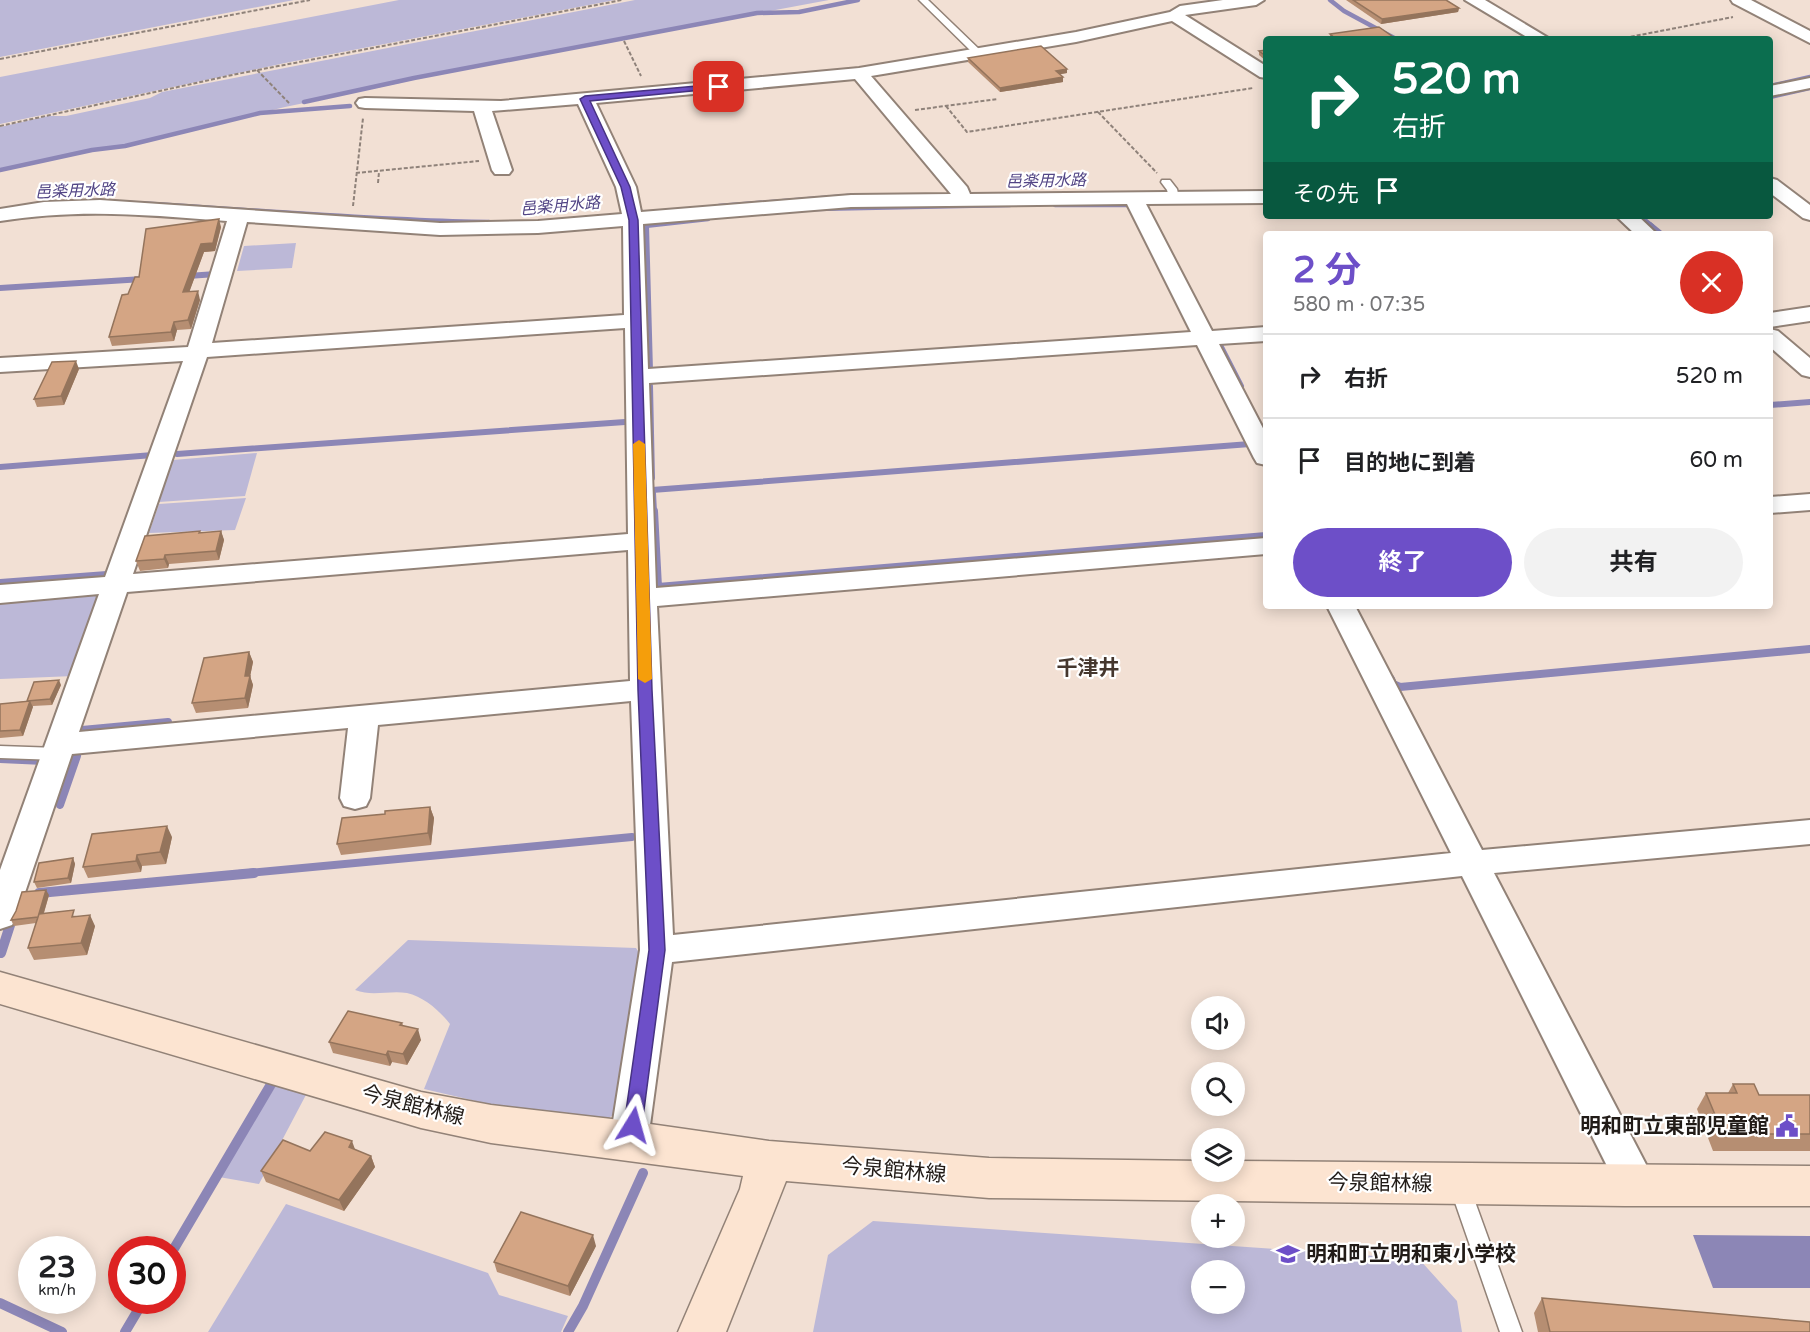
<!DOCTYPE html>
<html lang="ja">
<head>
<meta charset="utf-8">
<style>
	:root { --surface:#fff; --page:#f2f2f2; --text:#202124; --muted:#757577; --line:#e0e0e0; --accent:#6d4fc8 }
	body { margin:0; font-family:"Varela Round","Noto Sans JP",sans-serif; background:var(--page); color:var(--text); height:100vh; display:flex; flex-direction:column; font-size:22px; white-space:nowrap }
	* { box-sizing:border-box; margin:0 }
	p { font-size:20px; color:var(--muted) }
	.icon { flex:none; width:33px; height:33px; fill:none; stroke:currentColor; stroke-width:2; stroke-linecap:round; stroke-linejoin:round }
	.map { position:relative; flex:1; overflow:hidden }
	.sheet { position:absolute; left:1263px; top:231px; width:510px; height:378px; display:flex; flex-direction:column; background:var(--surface); border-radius:6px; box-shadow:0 3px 15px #0003 }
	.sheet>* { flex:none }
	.guide { position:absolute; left:1263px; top:36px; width:510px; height:183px; border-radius:6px; box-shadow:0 3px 15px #0003; background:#0b6e4f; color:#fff; overflow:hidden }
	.buttons { position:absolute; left:1191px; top:996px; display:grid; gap:12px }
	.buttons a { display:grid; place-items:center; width:54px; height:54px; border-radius:50%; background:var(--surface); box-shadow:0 3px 15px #0003; font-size:30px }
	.speed { position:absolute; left:18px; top:1236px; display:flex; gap:12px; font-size:30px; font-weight:700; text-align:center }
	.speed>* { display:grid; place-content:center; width:78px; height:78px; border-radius:50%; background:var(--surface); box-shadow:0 3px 15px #0003; line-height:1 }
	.speed small { font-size:15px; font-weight:400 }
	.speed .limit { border:9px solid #d22; background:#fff; color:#111 }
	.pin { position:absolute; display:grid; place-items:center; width:51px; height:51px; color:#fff; margin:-26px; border-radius:12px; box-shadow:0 3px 9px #0006 }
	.me { position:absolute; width:66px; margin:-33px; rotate:8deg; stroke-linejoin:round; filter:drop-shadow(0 0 4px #0008) }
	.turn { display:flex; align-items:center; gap:21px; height:126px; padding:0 30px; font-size:27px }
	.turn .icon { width:78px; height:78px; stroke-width:2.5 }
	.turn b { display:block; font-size:42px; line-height:51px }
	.then { display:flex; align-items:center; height:57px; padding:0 30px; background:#0003; gap:12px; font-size:22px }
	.round { display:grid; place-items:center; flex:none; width:63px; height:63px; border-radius:32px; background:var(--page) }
	.head { display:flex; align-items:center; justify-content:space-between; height:102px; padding:0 30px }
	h1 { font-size:36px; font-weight:700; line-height:45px; color:var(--accent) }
	.primary-button { display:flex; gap:12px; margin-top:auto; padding:12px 30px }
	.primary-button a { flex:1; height:69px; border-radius:36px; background:var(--accent); color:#fff; font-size:24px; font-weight:700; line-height:69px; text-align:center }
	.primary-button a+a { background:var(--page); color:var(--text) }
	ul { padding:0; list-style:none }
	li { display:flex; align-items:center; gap:18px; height:84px; padding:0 30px; border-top:2px solid var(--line) }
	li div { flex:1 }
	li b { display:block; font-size:22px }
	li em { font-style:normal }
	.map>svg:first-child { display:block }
	.green { fill:#bcb8d7; fill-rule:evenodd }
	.water { fill:#8c86b6 }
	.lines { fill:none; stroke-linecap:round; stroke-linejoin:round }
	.stream-far3 { stroke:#8c86b6; stroke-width:4.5 }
	.stream-far2 { stroke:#8c86b6; stroke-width:6 }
	.stream-far1 { stroke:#8c86b6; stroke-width:8 }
	.stream { stroke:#8c86b6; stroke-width:10 }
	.lane-casing { stroke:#928277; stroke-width:3 }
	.street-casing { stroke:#928277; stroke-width:4 }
	.secondary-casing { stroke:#928277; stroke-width:3 }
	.path { stroke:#8f827a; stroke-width:2; stroke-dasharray:4 2; stroke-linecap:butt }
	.lane { fill:#fff; fill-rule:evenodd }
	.street { fill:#fff; fill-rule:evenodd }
	.secondary { fill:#fce4d1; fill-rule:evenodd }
	.wall { fill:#b68e72 }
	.shaded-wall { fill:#94745c }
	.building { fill:#d4a584; stroke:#94745c; stroke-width:1.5 }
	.route { fill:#6d4fc8; stroke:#473382; stroke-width:1.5 }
	.slow { fill:#f59e0b }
	.labels { text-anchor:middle; stroke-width:4.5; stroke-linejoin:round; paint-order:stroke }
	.far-water-label { font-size:16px; font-style:italic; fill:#524585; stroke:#fff }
	.quarter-label { font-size:21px; font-weight:bold; fill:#45372e; stroke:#fff }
	.near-street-label { font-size:21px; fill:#211b17; stroke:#fff }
	.near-poi-label { font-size:21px; font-weight:bold; fill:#211b17; stroke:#fff; text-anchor:end }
</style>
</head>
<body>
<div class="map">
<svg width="1810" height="1332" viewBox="0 0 1810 1332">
	<rect width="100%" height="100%" fill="#f2e0d4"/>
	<path class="green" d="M 0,0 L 294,0 L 0,57 Z
		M 399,0 L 615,0 L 285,63 L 0,124 L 0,77 Z
		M 635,0 L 829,0 L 413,77 L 400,83 L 285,107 L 125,146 L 92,150 L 0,170 L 0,127 L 48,116 L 66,116 L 150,98 L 162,92 Z
		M 296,243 L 292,268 L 237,271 L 244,246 Z
		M 257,453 L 245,496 L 159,502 L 173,460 Z
		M 246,498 L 235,530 L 149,533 L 159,504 Z
		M 104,594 L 74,676 L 0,679 L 0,598 Z
		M 408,940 L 636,948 L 640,954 L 618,1111 L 609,1118 L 506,1108 L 424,1089 L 450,1024 C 440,1011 424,997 407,993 C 389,990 373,997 355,990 Z
		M 278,1082 L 308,1091 L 259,1184 L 219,1177 Z
		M 286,1204 L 488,1273 L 499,1295 L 568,1316 L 561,1332 L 208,1332 Z
		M 873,1221 L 1419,1259 L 1457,1301 L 1462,1332 L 813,1332 L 828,1255 ZM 1234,1270 L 1234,1304 L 1202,1304 L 1202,1270 Z"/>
	<path class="water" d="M 1693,1235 L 1810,1236 L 1810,1288 L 1713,1288 Z"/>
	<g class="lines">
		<path class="stream-far3" d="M 1330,0 L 1344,11 L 1396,39
			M 1770,86 L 1810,77
			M 1770,97 L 1810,88
			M 304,102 L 414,78 L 757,13 L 799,12 L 858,0
			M 0,170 L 92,150 L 125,146 L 260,113 L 350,106
			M 1055,205 L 1131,205
			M 719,206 L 848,196
			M 815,209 L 1010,205
			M 0,210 C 76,197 152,203 228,209 C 315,214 402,221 489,222
			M 1640,216 L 1652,226
			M 645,226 L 708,219"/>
		<path class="stream-far2" d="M 646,225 L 650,371 L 657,371
			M 1650,225 L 1661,234
			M 188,276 L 216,274
			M 0,288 L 143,279
			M 1219,343 L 1241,386
			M 650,386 L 652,478
			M 1770,405 L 1810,402
			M 177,454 L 625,422
			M 0,467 L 153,455
			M 652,490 L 1250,444
			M 653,493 L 654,512"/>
		<path class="stream-far1" d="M 654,511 L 658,587 L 1266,536
			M 0,583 L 107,575
			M 1391,679 L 1393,684 L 1400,687 L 1810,649
			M 82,730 L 168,722
			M 0,759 L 44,761
			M 60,805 L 77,756
			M 238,874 L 632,837"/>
		<path class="stream" d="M 39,893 L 254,873
			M 1,953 L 13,916
			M 172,1252 L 273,1081
			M 0,1303 L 62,1332
			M 125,1332 L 144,1300
			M 568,1332 L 583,1306 L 643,1173"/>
		<g class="lane-casing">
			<path id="lane" d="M 919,0 L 928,0 L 981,51 L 981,55 L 975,55 Z
				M 1162,180 L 1170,180 L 1177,189 L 1179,198 L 1178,200 L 1170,200 L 1167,190 L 1161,182 Z
				M 0,746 L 58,748 L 64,750 L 66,754 L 64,758 L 58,760 L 0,758 Z
				M 1459,1176 L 1466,1179 L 1469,1185 L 1522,1332 L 1500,1332 L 1449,1185 L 1452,1179 Z"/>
		</g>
		<g class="street-casing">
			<path id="street" d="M 1223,0 L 1264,0 L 1256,5 L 1185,15 L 1266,66 L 1266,78 L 1260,77 L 1172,21 L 1076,42 L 871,76 L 967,187 L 970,194 L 1266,191 L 1266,203 L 1146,204 L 1212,331 L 1266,327 L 1266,341 L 1219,344 L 1266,434 L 1266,465 L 1257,463 L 1254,458 L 1197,345 L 649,383 L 656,588 L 1266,538 L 1266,554 L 657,606 L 673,935 L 1451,853 L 1327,606 L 1355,606 L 1482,850 L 1810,820 L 1810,844 L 1494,873 L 1651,1174 L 1656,1186 L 1651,1198 L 1637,1203 L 1623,1198 L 1462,876 L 672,962 L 648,1140 L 642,1152 L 629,1156 L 616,1152 L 610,1140 L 640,950 L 631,701 L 378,725 L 370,798 L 366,806 L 355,809 L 344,806 L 340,798 L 348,728 L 72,754 L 17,916 L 12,925 L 0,929 L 0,870 L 99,594 L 0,603 L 0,585 L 105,577 L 183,361 L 0,372 L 0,358 L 188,347 L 227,221 C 148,215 80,208 0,221 L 0,209 L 44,202 L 100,200 L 440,223 L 538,221 L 622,214 L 616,187 L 578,104 L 492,111 L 512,170 L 509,174 L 495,174 L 492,170 L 474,111 L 365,108 L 359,107 L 356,103 L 359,99 L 365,98 L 501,101 L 859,68 L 1076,32 L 1170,12 L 1180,6 ZM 855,79 L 951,194 L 851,195 L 641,212 L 636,187 L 596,103 ZM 1127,204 L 1191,332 L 648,369 L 643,224 L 851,207 ZM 247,222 L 440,235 L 538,233 L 623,226 L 624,315 L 212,343 ZM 625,328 L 628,534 L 133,574 L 207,357 ZM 628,550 L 630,681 L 79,732 L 127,592 Z
				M 1465,0 L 1485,0 L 1550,39 L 1530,39 Z
				M 1731,0 L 1751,0 L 1810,31 L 1810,43 L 1733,3 Z
				M 1810,78 L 1810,88 L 1770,96 L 1770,86 Z
				M 1770,178 L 1777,180 L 1810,205 L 1810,220 L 1803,218 L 1770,193 Z
				M 1616,216 L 1638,216 L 1657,234 L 1635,234 Z
				M 1810,307 L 1810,321 L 1770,327 L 1770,313 Z
				M 1770,329 L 1778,331 L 1810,358 L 1810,377 L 1802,375 L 1770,347 Z
				M 1810,494 L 1810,510 L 1770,513 L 1770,497 Z"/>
		</g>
		<g class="secondary-casing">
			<path id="secondary" d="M 0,972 L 421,1092 L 491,1105 L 629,1121 L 769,1141 L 989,1158 L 1202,1161 L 1202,1172 L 1234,1172 L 1234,1161 L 1810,1166 L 1810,1206 L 1625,1206 L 989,1198 L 786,1181 L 726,1332 L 678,1332 L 740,1189 L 743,1176 L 491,1143 L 421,1128 L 0,1004 Z"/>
		</g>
		<path class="path" d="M 1619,39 L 1733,17
			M 624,41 L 641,76
			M 0,59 L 310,0
			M 257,70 L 289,103
			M 946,106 L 967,132 L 1253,88
			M 915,110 L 998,99
			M 1098,112 L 1157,173
			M 0,126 L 237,74 L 622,0
			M 356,173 L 479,161
			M 378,183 L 379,172
			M 353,206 L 363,118"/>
		<use href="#lane" class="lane"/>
		<use href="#street" class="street"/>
		<use href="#secondary" class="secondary"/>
	</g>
	<path class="wall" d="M 1346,0 L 1446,0 L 1459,8 L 1458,12 L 1381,24 Z
		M 1330,34 L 1396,39 L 1330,39 Z
		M 1266,50 L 1266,61 L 1259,55 L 1259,51 Z
		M 968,58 L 1067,69 L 1067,73 L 1060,74 L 1063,82 L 1000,92 L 968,62 Z
		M 221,227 L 215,251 L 204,252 L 189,292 L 200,300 L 191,329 L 177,330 L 174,341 L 112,346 L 109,337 L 128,294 L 139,277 Z
		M 79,369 L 64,405 L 37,407 L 34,399 Z
		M 200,531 L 201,533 L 221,531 L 224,540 L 219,560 L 169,564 L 168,568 L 140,571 L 136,561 Z
		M 249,652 L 253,662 L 250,676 L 253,685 L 248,708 L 196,713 L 192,703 Z
		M 61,685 L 52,705 L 33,706 L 23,736 L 0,738 L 0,704 L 27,701 Z
		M 430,807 L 434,818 L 431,845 L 341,855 L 337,844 L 385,814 Z
		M 172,837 L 166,864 L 142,866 L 141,872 L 88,878 L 83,867 Z
		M 73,858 L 75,864 L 71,883 L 37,888 L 34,882 Z
		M 49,895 L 44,913 L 77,916 L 95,926 L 87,955 L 34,960 L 28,948 L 36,923 L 14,926 L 11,920 Z
		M 402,1023 L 403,1025 L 421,1040 L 407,1065 L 392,1062 L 390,1066 L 333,1053 L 329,1042 Z
		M 1733,1084 L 1759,1095 L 1810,1095 L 1810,1151 L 1713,1151 L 1697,1109 L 1706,1093 L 1728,1093 Z
		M 356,1150 L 371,1156 L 375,1167 L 344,1211 L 266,1182 L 261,1171 L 310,1151 Z
		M 596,1246 L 570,1296 L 497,1272 L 494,1262 Z
		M 1542,1298 L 1810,1332 L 1538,1332 L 1534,1313 Z"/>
	<path class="shaded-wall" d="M 1459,8 L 1458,12 L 1381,24 L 1382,19 Z
		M 1067,69 L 1067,73 L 1056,75 L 1056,71 Z
		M 1063,77 L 1063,82 L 1000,92 L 1000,88 Z
		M 219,219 L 221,227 L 215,251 L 204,252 L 186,301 L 183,292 L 201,244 Z
		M 198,291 L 200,300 L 191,329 L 188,320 Z
		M 174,322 L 177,330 L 174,341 L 171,332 Z
		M 76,361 L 79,369 L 64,405 L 61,396 Z
		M 221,531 L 224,540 L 219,560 L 216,551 Z
		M 165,555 L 169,564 L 168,568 L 164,559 Z
		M 249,652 L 253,662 L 250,677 L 250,676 L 253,685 L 248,708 L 245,698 L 245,676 Z
		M 59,680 L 61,685 L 52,705 L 50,699 Z
		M 30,701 L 33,707 L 23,736 L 20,730 Z
		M 430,807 L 434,818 L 431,845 L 428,833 Z
		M 167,826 L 172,837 L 166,864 L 160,852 Z
		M 137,855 L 142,866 L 141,872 L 136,861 Z
		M 73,858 L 75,864 L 71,883 L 68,878 Z
		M 46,890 L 49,895 L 41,922 L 38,917 Z
		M 90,915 L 95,926 L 87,955 L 81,943 Z
		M 418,1029 L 421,1040 L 407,1065 L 403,1054 Z
		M 388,1051 L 392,1062 L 390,1066 L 386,1055 Z
		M 352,1141 L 356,1152 L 349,1147 Z
		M 371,1156 L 375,1167 L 344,1211 L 339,1200 Z
		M 593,1235 L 596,1246 L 570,1296 L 568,1286 Z"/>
	<path class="building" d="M 1353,0 L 1446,0 L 1459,8 L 1382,19 Z
		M 1379,27 L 1396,39 L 1334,39 L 1336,39 L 1330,34 Z
		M 1041,46 L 1067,69 L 1056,71 L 1063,77 L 1000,88 L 968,58 Z
		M 1266,50 L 1266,56 L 1259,51 Z
		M 219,219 L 213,243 L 201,244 L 183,292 L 198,291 L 188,320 L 174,322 L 171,332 L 109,337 L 122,295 L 128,294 L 135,277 L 139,277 L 146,229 Z
		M 76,361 L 61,396 L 34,399 L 52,362 Z
		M 200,531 L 199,533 L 221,531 L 216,551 L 165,555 L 164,559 L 136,561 L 145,536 Z
		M 249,652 L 245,676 L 250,676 L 245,698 L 192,703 L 204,658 Z
		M 59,680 L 50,699 L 27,701 L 34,682 Z
		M 30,701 L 20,730 L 0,731 L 0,704 Z
		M 430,807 L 428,833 L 337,844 L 342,818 L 385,814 L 385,811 Z
		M 167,826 L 160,852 L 137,855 L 136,861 L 83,867 L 92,834 Z
		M 73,858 L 68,878 L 34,882 L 39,863 Z
		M 46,890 L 38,917 L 11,920 L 16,911 L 22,892 Z
		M 74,910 L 72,917 L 90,915 L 81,943 L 28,948 L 39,914 Z
		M 348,1011 L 402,1023 L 400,1025 L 418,1029 L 403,1054 L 388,1051 L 386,1055 L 329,1042 Z
		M 1733,1084 L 1754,1084 L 1759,1095 L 1810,1095 L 1810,1134 L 1723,1134 L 1706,1093 L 1737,1093 Z
		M 325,1132 L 352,1141 L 349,1147 L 371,1156 L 339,1200 L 261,1171 L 283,1140 L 310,1151 Z
		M 521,1212 L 593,1235 L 568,1286 L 494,1262 Z
		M 1542,1298 L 1810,1322 L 1810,1332 L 1550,1332 Z"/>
	<path class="route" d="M 719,84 L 723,87 L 722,88 L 590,101 L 630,187 L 638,220 L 652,690 L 665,950 L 642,1125 L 639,1131 L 633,1133 L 627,1131 L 624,1125 L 649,950 L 638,690 L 629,220 L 621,187 L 580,99 L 585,96 Z"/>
	<path class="slow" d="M 639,440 L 645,444 L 652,679 L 645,683 L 638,679 L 633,444 Z"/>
	<defs>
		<g id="civic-bare" transform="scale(1.8)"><path d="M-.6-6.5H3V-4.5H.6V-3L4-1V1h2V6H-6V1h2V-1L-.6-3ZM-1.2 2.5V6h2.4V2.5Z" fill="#6d4fc8" stroke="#fff" stroke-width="2.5" paint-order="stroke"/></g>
		<g id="school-bare" transform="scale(1.8)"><path d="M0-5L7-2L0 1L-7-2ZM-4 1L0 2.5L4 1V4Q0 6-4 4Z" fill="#6d4fc8" stroke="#fff" stroke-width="2.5" paint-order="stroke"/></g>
	</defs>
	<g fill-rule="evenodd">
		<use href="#civic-bare" x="1787" y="1126"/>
		<use href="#school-bare" x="1288" y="1254"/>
	</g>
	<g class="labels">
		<g class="far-water-label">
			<text transform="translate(1046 180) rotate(-1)" y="6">邑楽用水路</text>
			<text transform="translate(75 190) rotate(-2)" y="6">邑楽用水路</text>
			<text transform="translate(560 205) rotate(-5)" y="6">邑楽用水路</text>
		</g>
		<g class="quarter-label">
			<text x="1088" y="675">千津井</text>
		</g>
		<g class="near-street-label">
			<text transform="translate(413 1105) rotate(14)" y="7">今泉館林線</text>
			<text transform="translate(894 1170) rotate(5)" y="7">今泉館林線</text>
			<text transform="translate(1380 1183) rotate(1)" y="7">今泉館林線</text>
		</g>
		<g class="near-poi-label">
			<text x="1769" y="1133">明和町立東部児童館</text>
			<text x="1306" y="1261" text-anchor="start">明和町立明和東小学校</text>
		</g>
	</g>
</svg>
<div class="buttons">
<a><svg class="icon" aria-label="sound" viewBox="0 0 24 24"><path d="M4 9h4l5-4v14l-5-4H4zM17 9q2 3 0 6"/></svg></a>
<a><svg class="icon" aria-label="search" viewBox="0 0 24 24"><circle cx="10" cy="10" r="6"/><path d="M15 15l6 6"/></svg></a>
<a><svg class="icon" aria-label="layers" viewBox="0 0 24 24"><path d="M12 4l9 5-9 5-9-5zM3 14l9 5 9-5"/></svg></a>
<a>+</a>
<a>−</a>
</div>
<div class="speed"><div>23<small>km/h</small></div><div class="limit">30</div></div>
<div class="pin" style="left:719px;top:87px;background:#d93025"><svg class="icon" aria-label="arrive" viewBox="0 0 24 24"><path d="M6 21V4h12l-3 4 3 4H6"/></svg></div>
<svg class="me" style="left:633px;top:1125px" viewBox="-20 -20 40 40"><path d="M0-17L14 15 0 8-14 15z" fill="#6d4fc8" stroke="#fff" stroke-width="4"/></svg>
<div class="guide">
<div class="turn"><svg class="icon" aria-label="right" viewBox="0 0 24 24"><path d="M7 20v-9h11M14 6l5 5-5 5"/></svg><div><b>520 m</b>右折</div></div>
<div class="then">その先<svg class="icon" aria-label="arrive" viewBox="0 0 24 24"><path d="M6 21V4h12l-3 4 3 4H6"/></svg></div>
</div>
<section class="sheet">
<div class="head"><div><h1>2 分</h1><p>580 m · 07:35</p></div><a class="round" style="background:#d93025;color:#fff"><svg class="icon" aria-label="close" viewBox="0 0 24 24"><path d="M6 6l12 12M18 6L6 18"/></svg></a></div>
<ul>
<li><svg class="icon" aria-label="right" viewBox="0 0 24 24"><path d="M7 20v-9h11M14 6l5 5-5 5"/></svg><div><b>右折</b></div><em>520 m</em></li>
<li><svg class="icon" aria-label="arrive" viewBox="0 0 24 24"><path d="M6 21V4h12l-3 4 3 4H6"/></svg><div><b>目的地に到着</b></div><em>60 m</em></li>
</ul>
<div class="primary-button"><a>終了</a><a>共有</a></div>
</section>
</div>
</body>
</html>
